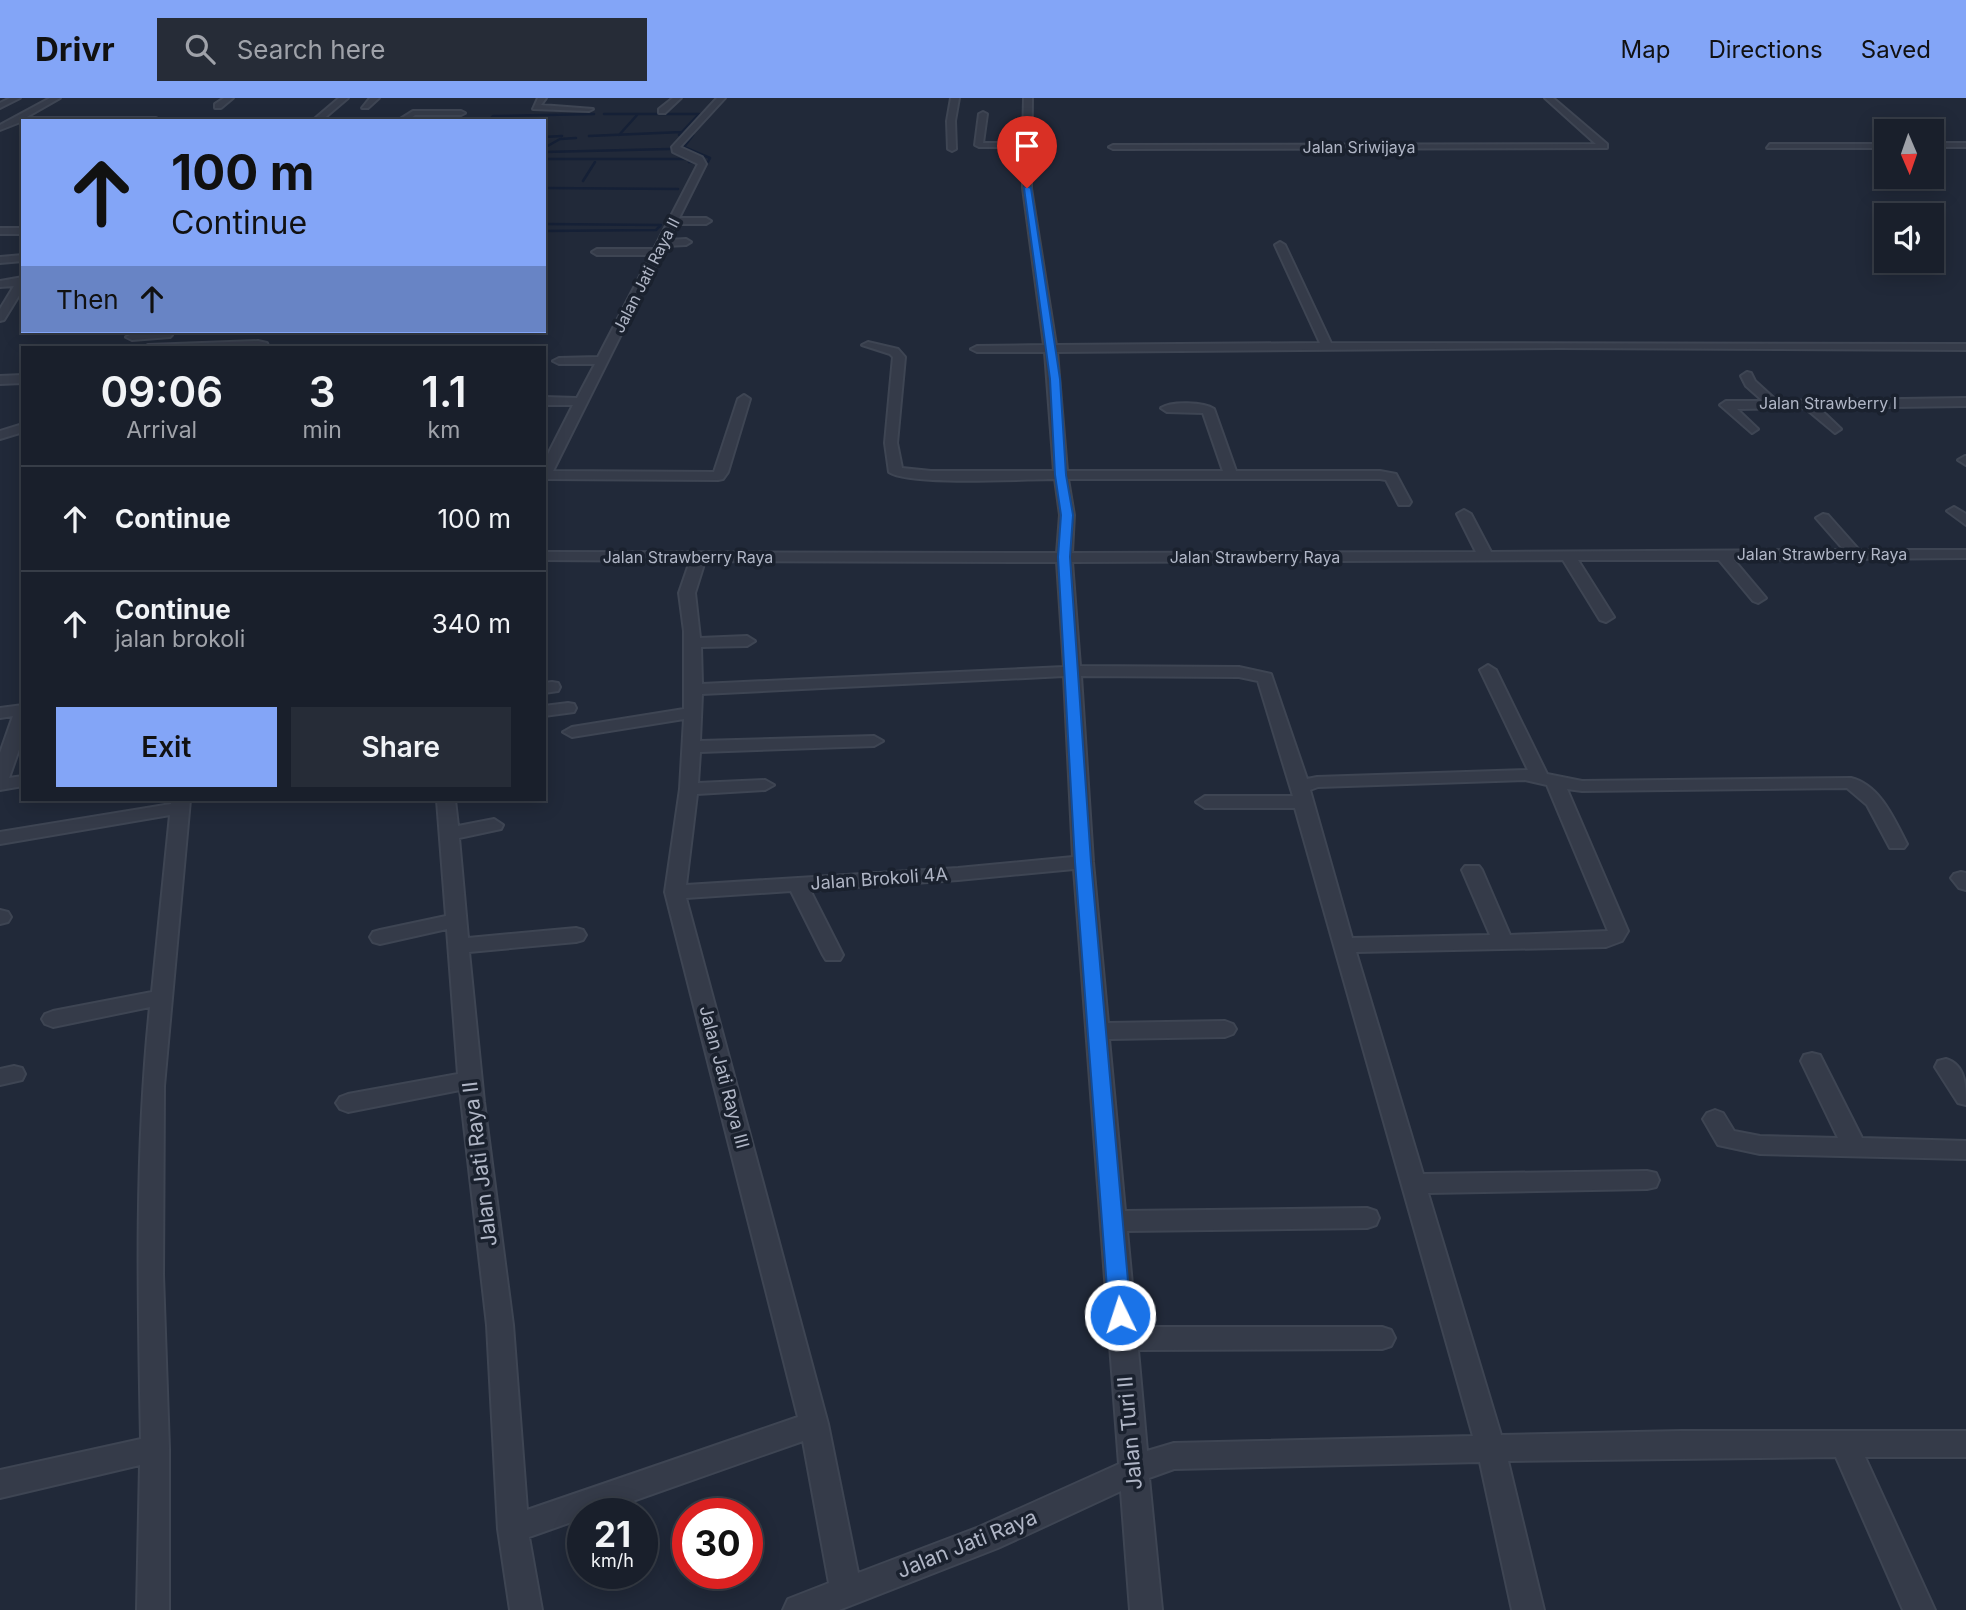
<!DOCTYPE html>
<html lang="en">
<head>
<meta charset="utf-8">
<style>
	:root { --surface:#191f2b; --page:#262c37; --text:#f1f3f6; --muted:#9fa2a9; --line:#373d47; --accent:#83a5f7 }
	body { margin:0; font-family:Inter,sans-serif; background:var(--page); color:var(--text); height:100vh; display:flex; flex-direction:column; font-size:26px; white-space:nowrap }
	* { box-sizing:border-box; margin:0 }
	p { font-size:23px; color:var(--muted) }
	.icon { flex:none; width:38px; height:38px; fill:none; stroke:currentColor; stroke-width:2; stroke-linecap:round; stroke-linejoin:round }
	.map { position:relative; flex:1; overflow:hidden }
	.side { position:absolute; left:21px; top:248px; width:525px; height:455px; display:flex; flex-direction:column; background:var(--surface); border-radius:0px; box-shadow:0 4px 18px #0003,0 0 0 2px var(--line) }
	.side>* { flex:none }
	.hud { position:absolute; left:21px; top:21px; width:525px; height:214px; border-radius:0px; box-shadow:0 4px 18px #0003,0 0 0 2px var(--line); background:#83a5f7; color:#111; overflow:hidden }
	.needle { width:46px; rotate:178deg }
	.controls { position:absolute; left:1874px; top:21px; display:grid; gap:14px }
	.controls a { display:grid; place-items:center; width:70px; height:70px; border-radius:0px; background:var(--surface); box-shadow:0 4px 18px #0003,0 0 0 2px var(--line); font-size:35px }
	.speed { position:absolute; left:567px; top:1400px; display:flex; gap:14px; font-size:35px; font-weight:700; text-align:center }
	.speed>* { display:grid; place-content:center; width:91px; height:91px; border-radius:50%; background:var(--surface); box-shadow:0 4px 18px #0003,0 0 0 2px var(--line); line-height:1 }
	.speed small { font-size:18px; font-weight:400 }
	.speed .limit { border:10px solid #d22; background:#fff; color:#111 }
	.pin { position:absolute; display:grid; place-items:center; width:60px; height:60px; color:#fff; margin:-72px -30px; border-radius:50% 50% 50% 0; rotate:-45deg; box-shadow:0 0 7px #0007 }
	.pin .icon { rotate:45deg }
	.me { position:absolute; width:77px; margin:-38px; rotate:356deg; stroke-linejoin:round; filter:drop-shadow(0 0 5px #0008) }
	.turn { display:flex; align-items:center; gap:24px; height:147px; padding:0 35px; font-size:32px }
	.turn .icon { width:91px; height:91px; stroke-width:2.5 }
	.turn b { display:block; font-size:49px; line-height:60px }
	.then { display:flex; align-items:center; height:66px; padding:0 35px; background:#0003; gap:14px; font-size:26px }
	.eta { display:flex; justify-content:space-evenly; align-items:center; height:119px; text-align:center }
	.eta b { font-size:42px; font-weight:600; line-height:49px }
	.button { display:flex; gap:14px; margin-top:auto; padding:14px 35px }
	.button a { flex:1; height:80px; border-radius:0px; background:var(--accent); color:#111; font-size:28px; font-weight:600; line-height:80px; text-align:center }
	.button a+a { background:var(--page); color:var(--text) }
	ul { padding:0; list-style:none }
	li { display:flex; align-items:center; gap:21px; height:105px; padding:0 35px; border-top:2px solid var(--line) }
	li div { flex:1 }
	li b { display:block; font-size:26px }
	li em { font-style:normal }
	header { display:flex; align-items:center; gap:42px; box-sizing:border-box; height:98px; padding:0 35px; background:var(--accent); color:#111 }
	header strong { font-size:33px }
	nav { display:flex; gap:38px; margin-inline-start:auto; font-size:24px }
	.search { width:490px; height:63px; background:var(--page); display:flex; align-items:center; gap:18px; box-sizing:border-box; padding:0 24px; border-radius:0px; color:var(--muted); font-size:26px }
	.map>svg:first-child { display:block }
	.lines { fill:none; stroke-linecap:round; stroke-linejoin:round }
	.stream { stroke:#152036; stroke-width:2.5 }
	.minor-casing { stroke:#3e4553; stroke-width:4 }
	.minor { fill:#353b49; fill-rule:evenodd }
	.route { fill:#1a73e8; stroke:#114b97; stroke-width:2 }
	.labels { text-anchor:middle; stroke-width:7; stroke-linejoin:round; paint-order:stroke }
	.far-street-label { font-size:16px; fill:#b0b6c6; stroke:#1a212e }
	.street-label { font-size:18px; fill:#b0b6c6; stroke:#1a212e }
	.near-street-label { font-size:21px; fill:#b0b6c6; stroke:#1a212e }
</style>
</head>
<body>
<header>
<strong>Drivr</strong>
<div class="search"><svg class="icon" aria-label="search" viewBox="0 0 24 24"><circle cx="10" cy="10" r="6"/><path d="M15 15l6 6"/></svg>Search here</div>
<nav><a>Map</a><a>Directions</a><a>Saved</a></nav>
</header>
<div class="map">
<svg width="1966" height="1512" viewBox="0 0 1966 1512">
	<rect width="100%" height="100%" fill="#212939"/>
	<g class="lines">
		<path class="stream" d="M 489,23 L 493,18 L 594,16
			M 619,37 L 638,16
			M 589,38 L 682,34
			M 544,39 L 562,38
			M 544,50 L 560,41 L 576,40
			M 544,54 L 670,51
			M 544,61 L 692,61 L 689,64 L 708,64 L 710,60 L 684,49 L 693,37 L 679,37 L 699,16 L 604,16
			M 583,83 L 595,64
			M 544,90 L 678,91
			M 544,126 L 661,127 L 656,132 L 544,133"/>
		<g class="minor-casing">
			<path id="minor" d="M 10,0 L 20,0 L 0,10 L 0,5 Z
				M 50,0 L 60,0 L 25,20 L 156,20 L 160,22 L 23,23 L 0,32 L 0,27 Z
				M 224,0 L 233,0 L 221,10 L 215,10 L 215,6 Z
				M 339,0 L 348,0 L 321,23 L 312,23 Z
				M 370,0 L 379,0 L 368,10 L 362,10 Z
				M 538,0 L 546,0 L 541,7 L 593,11 L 589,13 L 533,11 Z
				M 673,0 L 681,0 L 665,15 L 659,15 L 659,11 Z
				M 717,0 L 725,0 L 680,49 L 702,59 L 706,66 L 679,120 L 706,120 L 711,123 L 706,126 L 676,126 L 668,142 L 686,141 L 691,144 L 686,147 L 665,148 L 553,373 L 714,374 L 738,301 L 744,297 L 750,301 L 728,374 L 723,381 L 718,382 L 544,381 L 544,364 L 573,307 L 544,307 L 544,299 L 577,300 L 595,266 L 559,266 L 553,263 L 559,260 L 598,259 L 651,157 L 597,157 L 592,154 L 597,151 L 654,151 L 698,66 L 673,54 L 672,49 Z
				M 951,0 L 959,0 L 955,23 L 956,51 L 952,53 L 948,51 L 947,23 Z
				M 1024,0 L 1032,0 L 1031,90 L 1056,247 L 1320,245 L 1275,147 L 1280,144 L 1285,147 L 1331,245 L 1966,246 L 1966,252 L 1559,250 L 1057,254 L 1067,373 L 1223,373 L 1203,315 L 1167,314 L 1161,310 C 1171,303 1204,304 1214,311 L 1236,373 L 1380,373 L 1396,376 L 1411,404 L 1409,407 L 1399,407 L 1386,382 L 1380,381 L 1068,381 L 1074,417 L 1072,455 L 1476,454 L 1457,416 L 1464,412 L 1471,416 L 1491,454 L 1844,452 L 1816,420 L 1823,416 L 1828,417 L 1859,452 L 1966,452 L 1966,460 L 1734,462 L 1766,500 L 1758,505 L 1753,503 L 1719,462 L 1578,462 L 1614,519 L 1606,524 L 1600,522 L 1563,462 L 1072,464 L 1080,568 L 1239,569 L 1271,576 L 1307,681 L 1317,679 L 1528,672 L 1480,572 L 1488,567 L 1496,572 L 1547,676 L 1582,683 L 1851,680 C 1880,687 1894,721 1907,746 L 1904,750 L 1890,750 L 1867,707 L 1847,690 L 1582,693 L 1567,691 L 1628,833 L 1622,843 L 1606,849 L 1356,854 L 1423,1076 L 1647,1073 L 1656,1075 L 1659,1082 L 1656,1089 L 1647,1091 L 1428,1095 L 1501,1337 L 1681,1333 L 1966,1333 L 1966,1359 L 1865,1359 L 1935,1512 L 1903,1512 L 1836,1359 L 1508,1363 L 1544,1512 L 1512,1512 L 1480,1364 L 1174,1371 L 1149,1380 L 1162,1512 L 1130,1512 L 1121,1393 L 998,1450 L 839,1512 L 783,1512 L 788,1501 L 829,1485 L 803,1343 L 596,1416 L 583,1416 L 583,1420 L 529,1439 L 542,1512 L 510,1512 L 498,1431 L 487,1227 L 460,992 L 348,1014 L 340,1011 L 336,1005 L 340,999 L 348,996 L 458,976 L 447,831 L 380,846 L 373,844 L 370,839 L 373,834 L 380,832 L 446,818 L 437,702 L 455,702 L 458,728 L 494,721 L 503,727 L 501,731 L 459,740 L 468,840 L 576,830 L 583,832 L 586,837 L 583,842 L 576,844 L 469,854 L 484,1004 L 513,1227 L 527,1412 L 798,1319 L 665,794 L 680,691 L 684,621 L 572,639 L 563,634 L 572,629 L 684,611 L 684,533 L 679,495 L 690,463 L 544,462 L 544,454 L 1057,455 L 1060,417 L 1055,381 C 1024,381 910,388 889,374 L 885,345 L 893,259 L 890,256 L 862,247 L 868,244 L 898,251 L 905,259 L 897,345 L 902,370 L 931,373 L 1054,373 L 1045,254 L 977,254 L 971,251 L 977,248 L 1044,247 L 1023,90 L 1023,49 L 979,49 L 975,47 L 979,16 L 983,14 L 987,16 L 983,45 L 1023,45 ZM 705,463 L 1057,464 L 1064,569 L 702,586 L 701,549 L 747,548 L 755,543 L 747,538 L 700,540 L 695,495 ZM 1064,578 L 1073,759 L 958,770 L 686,787 L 697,696 L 765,692 L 774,687 L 765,682 L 698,685 L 700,654 L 874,648 L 883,643 L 874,638 L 700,643 L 702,596 ZM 1081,578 L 1239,579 L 1258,583 L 1293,698 L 1205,698 L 1196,704 L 1205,710 L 1295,710 L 1473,1338 L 1174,1345 L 1147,1353 L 1138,1252 L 1382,1251 L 1391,1248 L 1395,1240 L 1391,1232 L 1382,1229 L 1136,1229 L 1127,1133 L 1367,1130 L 1376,1127 L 1379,1120 L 1376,1113 L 1367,1110 L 1125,1113 L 1109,941 L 1225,939 L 1233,936 L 1236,931 L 1233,926 L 1225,923 L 1108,925 L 1093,764 ZM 1525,682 L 1547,687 L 1608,833 L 1510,837 L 1482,772 L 1479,768 L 1465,768 L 1462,772 L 1490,837 L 1352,840 L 1310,692 L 1318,689 ZM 1074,771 L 1119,1366 L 979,1429 L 858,1475 L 828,1326 L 686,800 L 791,793 L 823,857 L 826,862 L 840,862 L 843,857 L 810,792 L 958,782 Z
				M 1545,0 L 1553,0 L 1607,46 L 1607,50 L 1113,51 L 1109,49 L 1113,47 L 1596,46 Z
				M 413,13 L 461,13 L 465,15 L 461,17 L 415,17 L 407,23 L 397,23 Z
				M 1932,45 L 1966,45 L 1966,49 L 1932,49 Z
				M 1770,46 L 1886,46 L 1886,50 L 1767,50 Z
				M 0,130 L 23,130 L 23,136 L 0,136 Z
				M 23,157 L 23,163 L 0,165 L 0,159 Z
				M 23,179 L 23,191 L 4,222 L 0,223 L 0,211 L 14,188 L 0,189 L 0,183 Z
				M 166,234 L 172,237 L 170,239 L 132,242 L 126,239 L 132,236 Z
				M 258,243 L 267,245 L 269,250 L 142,250 L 148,247 Z
				M 1747,274 L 1751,275 L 1755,283 L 1777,303 L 1966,300 L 1966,308 L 1819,310 L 1841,331 L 1835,335 L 1805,310 L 1737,311 L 1758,331 L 1752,335 L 1720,307 L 1726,303 L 1763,303 L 1746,288 L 1741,278 Z
				M 23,277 L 23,285 L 0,286 L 0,278 Z
				M 23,326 L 23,334 L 0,341 L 0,333 Z
				M 1965,358 L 1966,358 L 1966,367 L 1958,362 Z
				M 1954,409 L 1966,416 L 1966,427 L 1947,413 Z
				M 552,584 L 558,585 L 560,589 L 558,593 L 544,595 L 544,585 Z
				M 568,605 L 574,606 L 576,610 L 574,614 L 544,618 L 544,608 Z
				M 23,607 L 23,640 L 9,680 L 23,678 L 23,688 L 0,692 L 0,655 L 13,618 L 0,620 L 0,610 Z
				M 172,702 L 190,702 L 164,988 L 163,1177 L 169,1351 L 169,1512 L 137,1512 L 140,1367 L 0,1400 L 0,1372 L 141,1341 C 138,1197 135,1052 150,909 L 53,929 L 45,926 L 42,921 L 45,916 L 53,913 L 152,894 L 170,717 L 0,746 L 0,734 L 171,706 Z
				M 1961,774 L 1966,775 L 1966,792 L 1959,790 L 1951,780 L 1954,776 Z
				M 0,812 L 8,814 L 11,819 L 8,824 L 0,826 Z
				M 1812,955 L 1820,957 L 1862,1040 L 1966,1043 L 1966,1061 L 1760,1056 L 1718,1047 L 1703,1021 L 1707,1015 L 1715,1012 L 1723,1015 L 1734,1033 L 1760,1038 L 1838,1040 L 1801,963 L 1804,957 Z
				M 1946,961 C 1966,967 1966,989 1966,1007 L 1958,1005 L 1935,969 L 1938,963 Z
				M 14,968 L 22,970 L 25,976 L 22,982 L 0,987 L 0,971 Z"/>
		</g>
		<use href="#minor" class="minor"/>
	</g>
	<path class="route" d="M 1027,88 L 1031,90 L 1060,281 L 1066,377 L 1073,417 L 1070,459 L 1091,764 L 1131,1217 L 1128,1224 L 1120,1227 L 1113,1224 L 1109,1217 L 1075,764 L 1058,459 L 1061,417 L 1055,377 L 1050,281 L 1024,90 Z"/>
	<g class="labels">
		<g class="far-street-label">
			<text x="1359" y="55">Jalan Sriwijaya</text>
			<text transform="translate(646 177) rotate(-63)" y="6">Jalan Jati Raya II</text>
			<text x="1828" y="311">Jalan Strawberry I</text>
			<text x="1822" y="462">Jalan Strawberry Raya</text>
			<text x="688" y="465">Jalan Strawberry Raya</text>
			<text x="1255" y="465">Jalan Strawberry Raya</text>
		</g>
		<g class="street-label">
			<text transform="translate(879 781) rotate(-4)" y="6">Jalan Brokoli 4A</text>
			<text transform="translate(724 979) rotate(75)" y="6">Jalan Jati Raya III</text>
		</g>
		<g class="near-street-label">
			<text transform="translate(480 1066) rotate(-97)" y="7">Jalan Jati Raya II</text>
			<text transform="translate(1130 1335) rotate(-95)" y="7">Jalan Turi II</text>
			<text transform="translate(967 1446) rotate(-22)" y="7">Jalan Jati Raya</text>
		</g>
	</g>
</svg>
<div class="controls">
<a><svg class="needle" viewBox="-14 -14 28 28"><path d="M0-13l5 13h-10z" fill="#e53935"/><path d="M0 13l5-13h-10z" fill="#9fa2a9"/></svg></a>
<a><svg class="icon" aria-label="sound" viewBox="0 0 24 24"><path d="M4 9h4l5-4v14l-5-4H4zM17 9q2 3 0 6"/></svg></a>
</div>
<div class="speed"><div>21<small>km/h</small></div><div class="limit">30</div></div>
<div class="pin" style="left:1027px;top:90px;background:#d93025"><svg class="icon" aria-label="arrive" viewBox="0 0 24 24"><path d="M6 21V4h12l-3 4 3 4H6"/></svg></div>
<svg class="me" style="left:1120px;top:1217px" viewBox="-20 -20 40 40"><circle r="17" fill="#1a73e8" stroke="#fff" stroke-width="3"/><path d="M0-11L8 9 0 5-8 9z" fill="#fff"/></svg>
<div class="hud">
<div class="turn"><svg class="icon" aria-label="ahead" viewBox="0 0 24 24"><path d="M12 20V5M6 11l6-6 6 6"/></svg><div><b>100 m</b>Continue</div></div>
<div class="then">Then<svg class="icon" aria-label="ahead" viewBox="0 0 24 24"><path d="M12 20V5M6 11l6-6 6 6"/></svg></div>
</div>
<section class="side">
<div class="eta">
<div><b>09:06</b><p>Arrival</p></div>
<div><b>3</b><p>min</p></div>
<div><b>1.1</b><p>km</p></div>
</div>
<ul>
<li><svg class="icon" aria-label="ahead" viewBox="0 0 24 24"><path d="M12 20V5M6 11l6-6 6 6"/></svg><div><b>Continue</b></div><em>100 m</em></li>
<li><svg class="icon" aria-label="ahead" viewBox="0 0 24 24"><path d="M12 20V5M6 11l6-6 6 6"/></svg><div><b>Continue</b><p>jalan brokoli</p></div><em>340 m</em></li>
</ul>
<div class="button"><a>Exit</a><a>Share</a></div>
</section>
</div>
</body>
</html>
